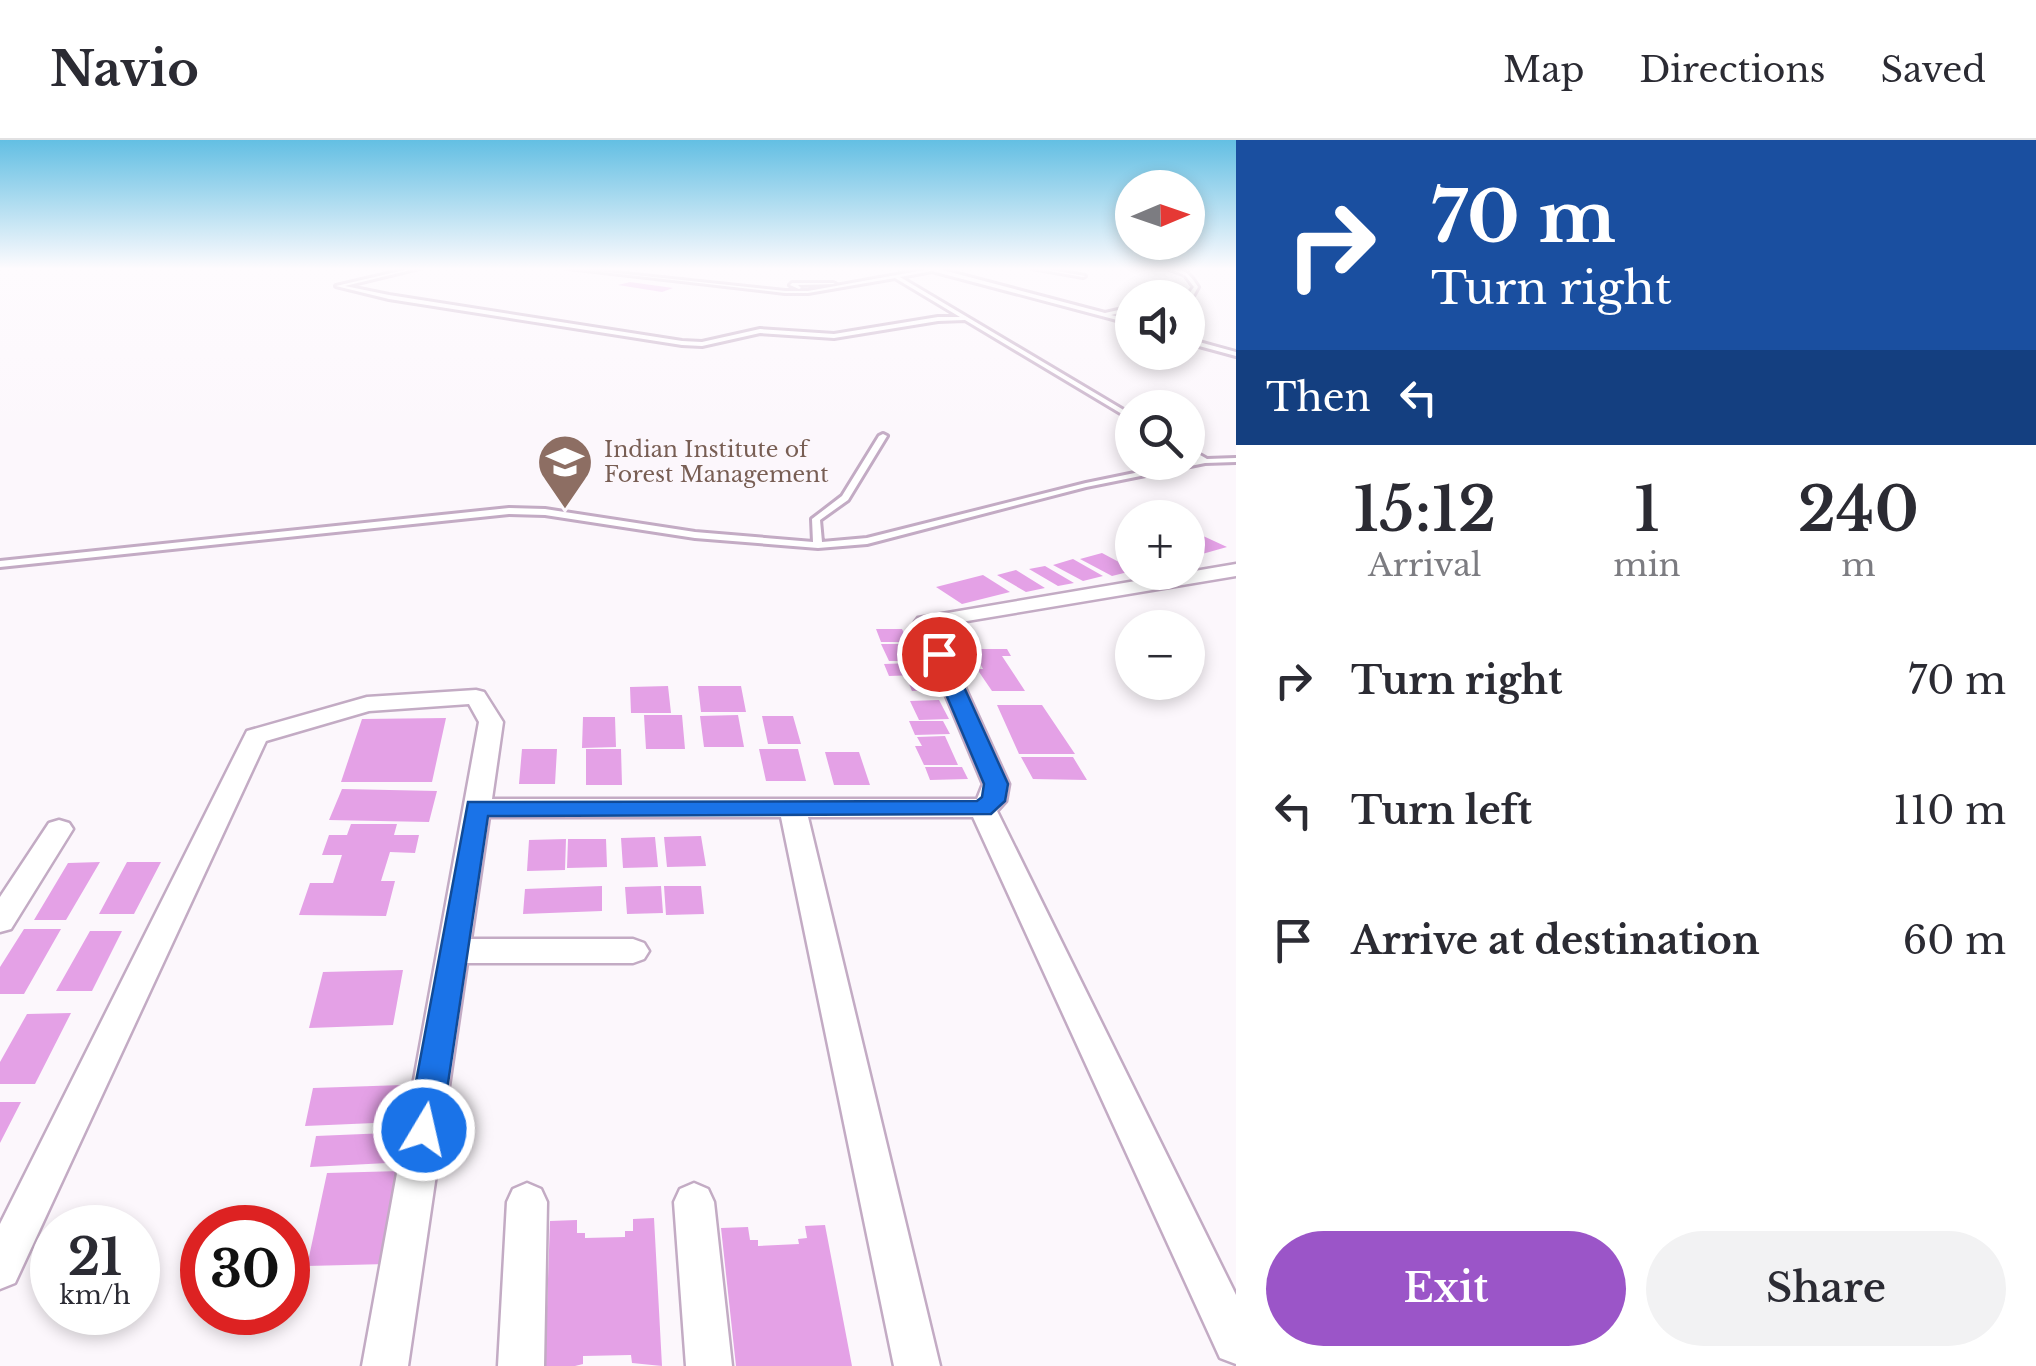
<!DOCTYPE html>
<html lang="en">
<head>
<meta charset="utf-8">
<style>
	:root { --surface:#fff; --page:#f2f2f3; --text:#2b2b33; --muted:#7c7c81; --line:#e1e1e2; --accent:#9b55c8 }
	body { margin:0; font-family:"Libre Baskerville",serif; background:var(--page); color:var(--text); height:100vh; display:flex; flex-direction:column; font-size:38px; white-space:nowrap }
	* { box-sizing:border-box; margin:0 }
	p { font-size:32px; color:var(--muted) }
	.icon { flex:none; width:55px; height:55px; fill:none; stroke:currentColor; stroke-width:2; stroke-linecap:round; stroke-linejoin:round }
	.map { position:relative; flex:1; overflow:hidden }
	.details { display:flex; flex-direction:column; background:var(--surface); width:800px }
	.details>* { flex:none }
	.guide { background:#1a4fa0; color:#fff; overflow:hidden }
	.needle { width:65px; rotate:88deg }
	.buttons { position:absolute; left:1115px; top:30px; display:grid; gap:20px }
	.buttons a { display:grid; place-items:center; width:90px; height:90px; border-radius:50%; background:var(--surface); box-shadow:0 5px 15px #0003; font-size:50px }
	.speed { position:absolute; left:30px; top:1065px; display:flex; gap:20px; font-size:50px; font-weight:700; text-align:center }
	.speed>* { display:grid; place-content:center; width:130px; height:130px; border-radius:50%; background:var(--surface); box-shadow:0 5px 15px #0003; line-height:1 }
	.speed small { font-size:25px; font-weight:400 }
	.speed .limit { border:15px solid #d22; background:#fff; color:#111 }
	.pin { position:absolute; display:grid; place-items:center; width:85px; height:85px; color:#fff; margin:-42px; border:5px solid #fff; border-radius:50%; box-shadow:0 2px 10px #0007 }
	.me { position:absolute; width:110px; margin:-55px; rotate:9deg; stroke-linejoin:round; filter:drop-shadow(0 0 8px #0008) }
	.turn { display:flex; align-items:center; gap:35px; height:210px; padding:0 30px; font-size:45px }
	.turn .icon { width:130px; height:130px; stroke-width:2.5 }
	.turn b { display:block; font-size:70px; line-height:85px }
	.then { display:flex; align-items:center; height:95px; padding:0 30px; background:#0003; gap:20px; font-size:38px }
	.eta { display:flex; justify-content:space-evenly; align-items:center; height:170px; text-align:center }
	.eta b { font-size:60px; font-weight:600; line-height:70px }
	.cta { display:flex; gap:20px; margin-top:auto; padding:20px 30px }
	.cta a { flex:1; height:115px; border-radius:60px; background:var(--accent); color:#fff; font-size:40px; font-weight:600; line-height:115px; text-align:center }
	.cta a+a { background:var(--page); color:var(--text) }
	ul { padding:0; list-style:none }
	li { display:flex; align-items:center; gap:30px; height:130px; padding:0 30px }
	li div { flex:1 }
	li b { display:block; font-size:38px }
	li em { font-style:normal }
	header { display:flex; align-items:center; gap:60px; box-sizing:border-box; height:140px; padding:0 50px; background:var(--surface); border-bottom:2px solid var(--line) }
	header strong { font-size:48px }
	nav { display:flex; gap:55px; margin-inline-start:auto; font-size:35px }
	main { display:flex; flex:1; min-height:0 }
	.map>svg:first-child { display:block }
	.building { fill:#e4a1e6 }
	.lines { fill:none; stroke-linecap:round; stroke-linejoin:round }
	.service-casing { stroke:#c3abc4; stroke-width:6 }
	.minor-casing { stroke:#c3abc4; stroke-width:5 }
	.service { fill:#fff; fill-rule:evenodd }
	.minor { fill:#fff; fill-rule:evenodd }
	.route { fill:#1a73e8; stroke:#114b97; stroke-width:2.5 }
	.labels { text-anchor:middle; stroke-width:10; stroke-linejoin:round; paint-order:stroke }
	.far-education-label { font-size:22px; fill:#785e54; stroke:#fcf7fc; text-anchor:start }
</style>
</head>
<body>
<header>
<strong>Navio</strong>
<nav><a>Map</a><a>Directions</a><a>Saved</a></nav>
</header>
<main>
<div class="map">
<svg width="1236" height="1226" viewBox="0 0 1236 1226">
	<rect width="100%" height="100%" fill="#fcf7fc"/>
	<path class="building" d="M 630,142 L 673,148 L 662,152 L 618,145 Z
		M 1188,389 L 1227,407 L 1188,418 Z
		M 1102,413 L 1132,429 L 1132,431 L 1112,436 L 1080,419 Z
		M 1073,419 L 1103,436 L 1083,441 L 1053,425 Z
		M 1045,426 L 1074,443 L 1058,446 L 1029,429 Z
		M 1016,430 L 1045,448 L 1026,452 L 997,435 Z
		M 983,435 L 1010,452 L 962,464 L 936,447 Z
		M 876,489 L 902,489 L 908,502 L 881,502 Z
		M 881,504 L 909,504 L 917,521 L 889,521 Z
		M 972,509 L 1007,509 L 1011,516 L 1002,516 L 1025,551 L 992,551 L 977,529 L 983,529 Z
		M 913,523 L 919,535 L 889,536 L 884,524 Z
		M 906,537 L 925,537 L 932,550 L 912,551 Z
		M 668,546 L 671,573 L 631,573 L 630,547 Z
		M 698,546 L 741,546 L 746,572 L 701,572 Z
		M 939,560 L 949,579 L 919,580 L 910,561 Z
		M 997,565 L 1042,565 L 1075,614 L 1019,614 Z
		M 644,575 L 682,575 L 685,609 L 646,609 Z
		M 738,575 L 744,607 L 704,607 L 700,576 Z
		M 762,576 L 793,576 L 801,604 L 768,604 Z
		M 583,577 L 615,577 L 616,607 L 582,608 Z
		M 446,578 L 432,642 L 341,642 L 362,579 Z
		M 909,581 L 943,581 L 950,594 L 915,595 Z
		M 945,596 L 958,625 L 924,625 L 915,606 L 922,606 L 917,597 Z
		M 522,609 L 557,609 L 555,644 L 519,644 Z
		M 586,609 L 621,609 L 622,645 L 586,645 Z
		M 759,609 L 798,609 L 806,641 L 766,641 Z
		M 825,612 L 859,612 L 870,645 L 834,645 Z
		M 1021,617 L 1073,617 L 1087,640 L 1033,639 Z
		M 925,627 L 962,627 L 968,639 L 930,640 Z
		M 342,649 L 437,651 L 429,682 L 329,680 Z
		M 351,684 L 397,684 L 394,695 L 419,695 L 415,713 L 390,712 L 381,741 L 395,741 L 386,776 L 299,775 L 310,743 L 333,743 L 342,715 L 322,715 L 329,695 L 347,695 Z
		M 701,696 L 706,726 L 667,727 L 664,697 Z
		M 655,697 L 658,727 L 623,728 L 621,698 Z
		M 566,699 L 565,730 L 527,731 L 529,700 Z
		M 568,699 L 606,699 L 607,727 L 567,728 Z
		M 100,722 L 66,780 L 34,780 L 68,723 Z
		M 127,722 L 161,722 L 134,774 L 99,774 Z
		M 602,746 L 602,771 L 523,774 L 525,749 Z
		M 661,746 L 663,773 L 627,774 L 625,747 Z
		M 664,746 L 701,746 L 704,774 L 666,775 Z
		M 24,789 L 61,789 L 24,854 L 0,854 L 0,827 Z
		M 90,791 L 122,791 L 92,851 L 56,851 Z
		M 403,830 L 393,885 L 309,888 L 323,832 Z
		M 71,873 L 35,944 L 0,944 L 0,922 L 27,874 Z
		M 403,945 L 398,982 L 305,986 L 313,948 Z
		M 0,962 L 21,962 L 0,1003 Z
		M 411,992 L 407,1022 L 310,1027 L 316,996 Z
		M 401,1031 L 387,1124 L 307,1126 L 327,1033 Z
		M 654,1078 L 662,1226 L 632,1223 L 631,1215 L 583,1216 L 583,1224 L 575,1226 L 545,1226 L 550,1081 L 577,1080 L 577,1093 L 585,1093 L 585,1098 L 625,1097 L 625,1091 L 633,1091 L 633,1079 Z
		M 825,1085 L 852,1226 L 736,1226 L 721,1088 L 748,1087 L 750,1100 L 758,1100 L 758,1106 L 799,1104 L 798,1099 L 807,1098 L 805,1086 Z"/>
	<g class="lines">
		<g class="service-casing">
			<path id="service" d="M 413,128 L 419,128 L 345,146 L 389,155 L 682,201 L 702,202 L 760,189 L 834,194 L 938,177 L 960,177 L 895,138 L 808,153 L 785,153 L 568,128 L 785,151 L 808,151 L 935,128 L 1105,173 L 1132,167 L 1132,170 L 1111,175 L 1132,180 L 1132,184 L 932,131 L 900,137 L 1132,275 L 1132,280 L 965,180 L 938,181 L 834,198 L 760,193 L 702,206 L 682,205 L 389,159 L 336,146 Z
				M 1032,128 L 1039,128 L 1085,136 L 1083,137 Z
				M 1167,128 C 1183,127 1190,134 1198,147 L 1193,156 L 1180,158 L 1189,154 L 1194,147 L 1185,135 Z
				M 792,143 L 833,143 L 835,144 L 798,145 L 801,148 L 799,149 L 790,145 Z
				M 1188,199 L 1236,212 L 1236,216 L 1188,203 Z
				M 883,294 L 887,296 L 848,360 L 820,380 L 822,402 L 867,398 L 1086,343 L 1198,320 L 1188,313 L 1188,308 L 1207,319 L 1236,318 L 1236,322 L 1205,323 L 1086,347 L 867,404 L 818,408 L 695,398 L 545,375 L 509,374 L 0,427 L 0,421 L 509,368 L 545,369 L 695,392 L 813,402 L 812,379 L 842,356 L 879,296 Z"/>
		</g>
		<g class="minor-casing">
			<path id="minor" d="M 1236,424 L 1236,436 L 937,486 L 1009,644 L 1006,661 L 997,671 L 1236,1155 L 1236,1224 L 1220,1218 L 973,677 L 808,677 L 940,1226 L 894,1226 L 781,677 L 489,677 L 471,799 L 633,799 L 644,803 L 649,811 L 644,819 L 633,823 L 467,823 L 408,1226 L 362,1226 L 479,582 L 469,564 L 369,571 L 266,601 L 15,1143 L 0,1149 L 0,1084 L 247,591 L 367,557 L 476,550 L 484,552 L 503,582 L 492,659 L 977,659 L 983,644 L 915,482 L 918,478 Z
				M 59,680 L 69,683 L 73,689 L 11,789 L 0,792 L 0,757 L 49,683 Z
				M 527,1043 L 541,1049 L 547,1062 L 544,1226 L 498,1226 L 507,1062 L 513,1049 Z
				M 694,1043 L 708,1049 L 714,1062 L 732,1226 L 686,1226 L 674,1062 L 680,1049 Z"/>
		</g>
		<use href="#service" class="service"/>
		<use href="#minor" class="minor"/>
	</g>
	<linearGradient id="sky" x2="0" y2="1"><stop stop-color="#63bfe3"/><stop offset="0.43" stop-color="#fefbfe"/><stop offset="1" stop-color="#fefbfe" stop-opacity="0"/></linearGradient>
	<rect width="1236" height="299" fill="url(#sky)"/>
	<path class="route" d="M 939,508 L 949,514 L 1008,644 L 1005,661 L 991,674 L 488,676 L 441,990 L 436,1001 L 424,1005 L 412,1001 L 407,990 L 468,662 L 977,661 L 982,657 L 984,644 L 929,514 Z"/>
	<defs>
		<g id="university-pin" transform="scale(2.875)"><path d="M0 17L-7.5 6A9.5 9.5 0 1 1 7.5 6Z" fill="#8d6e63" stroke="#fcf7fc"/><path d="M0-5L7-2L0 1L-7-2ZM-4 1L0 2.5L4 1V4Q0 6-4 4Z" fill="#fff"/></g>
	</defs>
	<g fill-rule="evenodd">
		<use href="#university-pin" x="565" y="322"/>
	</g>
	<g class="labels">
		<g class="far-education-label">
			<text x="604" y="317">Indian Institute of<tspan x="604" dy="25">Forest Management</tspan></text>
		</g>
	</g>
</svg>
<div class="buttons">
<a><svg class="needle" viewBox="-14 -14 28 28"><path d="M0-13l5 13h-10z" fill="#e53935"/><path d="M0 13l5-13h-10z" fill="#7c7c81"/></svg></a>
<a><svg class="icon" aria-label="sound" viewBox="0 0 24 24"><path d="M4 9h4l5-4v14l-5-4H4zM17 9q2 3 0 6"/></svg></a>
<a><svg class="icon" aria-label="search" viewBox="0 0 24 24"><circle cx="10" cy="10" r="6"/><path d="M15 15l6 6"/></svg></a>
<a>+</a>
<a>−</a>
</div>
<div class="speed"><div>21<small>km/h</small></div><div class="limit">30</div></div>
<div class="pin" style="left:939px;top:514px;background:#d93025"><svg class="icon" aria-label="arrive" viewBox="0 0 24 24"><path d="M6 21V4h12l-3 4 3 4H6"/></svg></div>
<svg class="me" style="left:424px;top:990px" viewBox="-20 -20 40 40"><circle r="17" fill="#1a73e8" stroke="#fff" stroke-width="3"/><path d="M0-11L8 9 0 5-8 9z" fill="#fff"/></svg>
</div>
<section class="details">
<div class="guide">
<div class="turn"><svg class="icon" aria-label="right" viewBox="0 0 24 24"><path d="M7 20v-9h11M14 6l5 5-5 5"/></svg><div><b>70 m</b>Turn right</div></div>
<div class="then">Then<svg class="icon" aria-label="left" viewBox="0 0 24 24"><path d="M17 20v-9H6M10 6l-5 5 5 5"/></svg></div>
</div>
<div class="eta">
<div><b>15:12</b><p>Arrival</p></div>
<div><b>1</b><p>min</p></div>
<div><b>240</b><p>m</p></div>
</div>
<ul>
<li><svg class="icon" aria-label="right" viewBox="0 0 24 24"><path d="M7 20v-9h11M14 6l5 5-5 5"/></svg><div><b>Turn right</b></div><em>70 m</em></li>
<li><svg class="icon" aria-label="left" viewBox="0 0 24 24"><path d="M17 20v-9H6M10 6l-5 5 5 5"/></svg><div><b>Turn left</b></div><em>110 m</em></li>
<li><svg class="icon" aria-label="arrive" viewBox="0 0 24 24"><path d="M6 21V4h12l-3 4 3 4H6"/></svg><div><b>Arrive at destination</b></div><em>60 m</em></li>
</ul>
<div class="cta"><a>Exit</a><a>Share</a></div>
</section>
</main>
</body>
</html>
